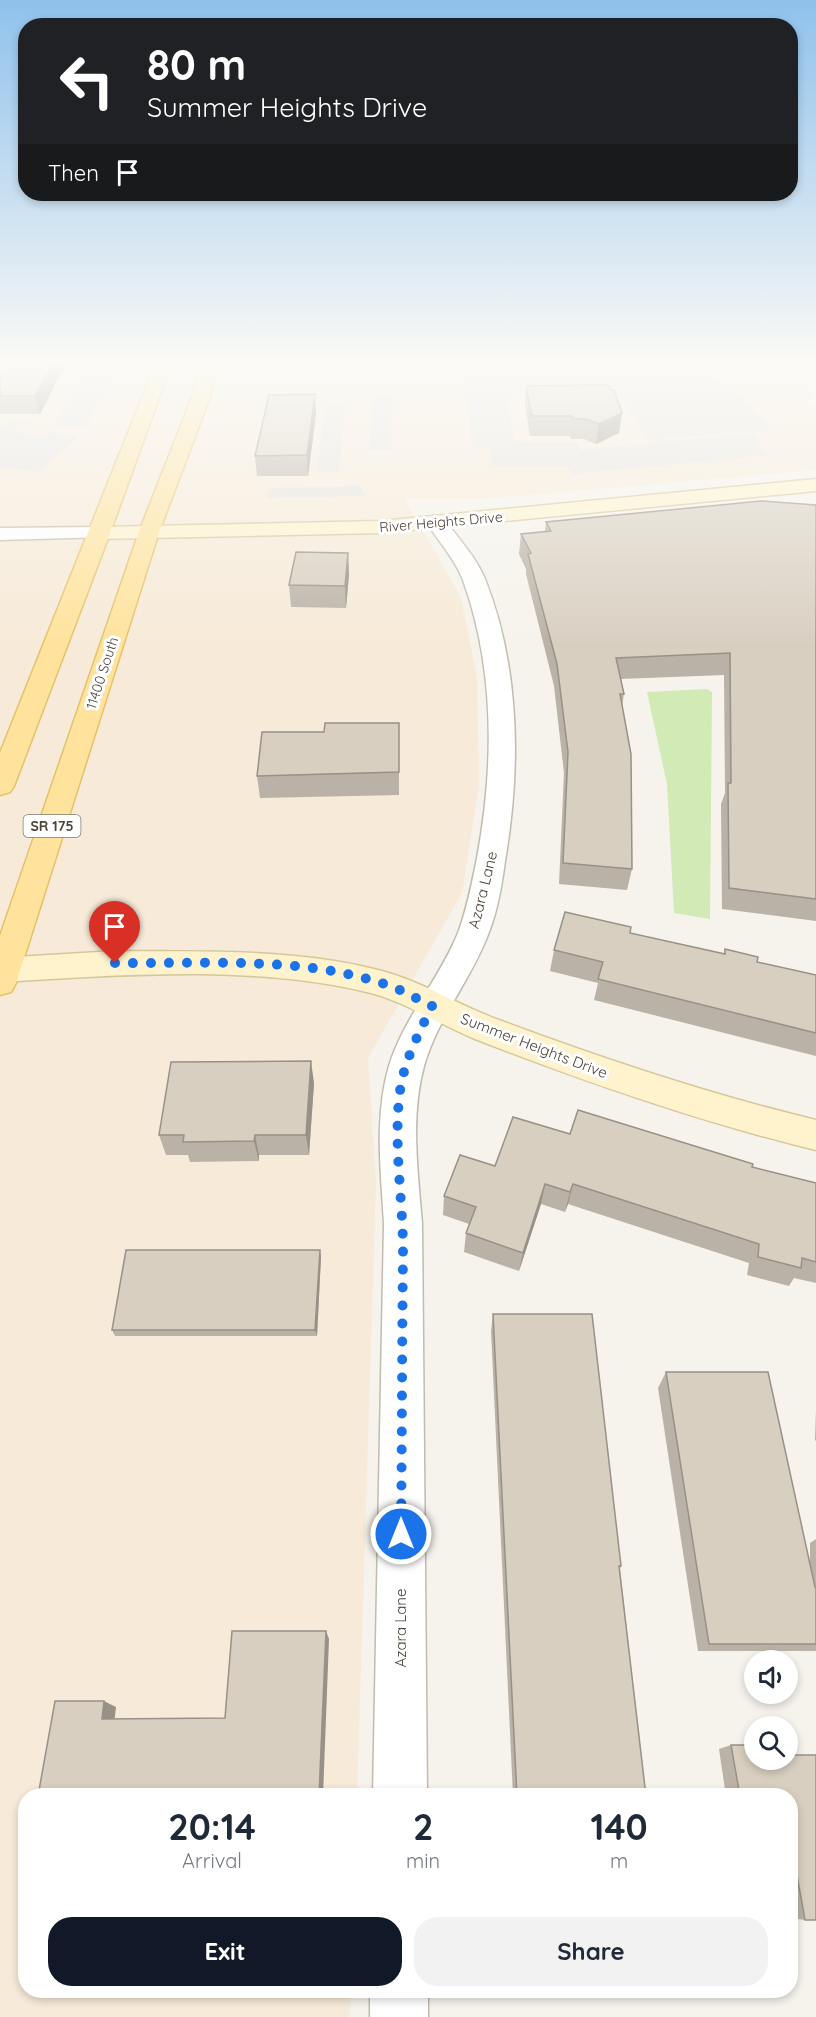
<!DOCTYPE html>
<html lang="en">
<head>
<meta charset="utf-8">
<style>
	:root { --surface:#fff; --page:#f2f2f3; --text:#1f2937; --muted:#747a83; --accent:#111827 }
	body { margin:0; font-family:Quicksand,sans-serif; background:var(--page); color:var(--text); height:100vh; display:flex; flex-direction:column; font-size:22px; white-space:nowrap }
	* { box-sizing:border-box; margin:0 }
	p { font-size:20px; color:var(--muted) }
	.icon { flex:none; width:33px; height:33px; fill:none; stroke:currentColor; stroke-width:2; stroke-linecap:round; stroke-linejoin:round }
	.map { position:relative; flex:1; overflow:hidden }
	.side { position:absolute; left:18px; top:1788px; width:780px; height:210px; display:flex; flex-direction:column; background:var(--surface); border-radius:24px; box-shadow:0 3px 9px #0003 }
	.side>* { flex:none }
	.top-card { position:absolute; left:18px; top:18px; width:780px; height:183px; border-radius:24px; box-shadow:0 3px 9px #0003; background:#202124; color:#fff; overflow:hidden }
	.buttons { position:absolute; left:744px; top:1650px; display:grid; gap:12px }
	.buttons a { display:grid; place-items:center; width:54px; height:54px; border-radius:50%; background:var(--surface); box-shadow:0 3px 9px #0003; font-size:30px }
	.pin { position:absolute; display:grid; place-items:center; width:51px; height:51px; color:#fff; margin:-62px -26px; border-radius:50% 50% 50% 0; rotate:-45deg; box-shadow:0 0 6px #0007 }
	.pin .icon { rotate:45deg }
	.me { position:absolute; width:66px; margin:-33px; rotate:0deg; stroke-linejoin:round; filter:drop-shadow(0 0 4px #0008) }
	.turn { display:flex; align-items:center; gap:21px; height:126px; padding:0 30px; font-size:27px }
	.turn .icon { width:78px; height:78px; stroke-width:2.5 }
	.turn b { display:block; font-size:42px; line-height:51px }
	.then { display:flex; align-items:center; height:57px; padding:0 30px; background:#0003; gap:12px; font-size:22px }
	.eta { display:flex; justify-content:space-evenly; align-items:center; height:102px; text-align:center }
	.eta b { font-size:36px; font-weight:800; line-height:42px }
	.cta { display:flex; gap:12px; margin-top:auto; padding:12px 30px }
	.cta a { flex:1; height:69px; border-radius:24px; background:var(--accent); color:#fff; font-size:24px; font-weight:800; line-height:69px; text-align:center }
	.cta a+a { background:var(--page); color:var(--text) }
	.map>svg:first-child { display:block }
	.commercial { fill:#f7ead8 }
	.green { fill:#d2eab5 }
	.parking { fill:#e5e3e0 }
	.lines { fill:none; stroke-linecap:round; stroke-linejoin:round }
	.street-casing { stroke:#c2bbae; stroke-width:3 }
	.secondary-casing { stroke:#d6c79b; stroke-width:3 }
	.primary-casing { stroke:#e6c16a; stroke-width:3 }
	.street { fill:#fff; fill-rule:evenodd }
	.secondary { fill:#fff3cd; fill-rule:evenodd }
	.primary { fill:#ffe39c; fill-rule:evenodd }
	.wall { fill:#bab2a6 }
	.shaded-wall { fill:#979187 }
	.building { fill:#d8cfc1; stroke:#979187; stroke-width:1.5 }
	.route { stroke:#1a73e8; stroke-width:10; stroke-dasharray:0 18 }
	.labels { text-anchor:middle; stroke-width:6; stroke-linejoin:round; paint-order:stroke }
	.far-street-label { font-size:14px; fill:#4b4439; stroke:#fff }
	.shield { fill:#fff; stroke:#817c74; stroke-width:1.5 }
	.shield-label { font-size:14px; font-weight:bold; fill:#4b4439 }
	.street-label { font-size:15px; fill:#4b4439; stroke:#fff }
</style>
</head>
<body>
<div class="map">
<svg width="816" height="2017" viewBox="0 0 816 2017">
	<rect width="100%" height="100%" fill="#f6f3ec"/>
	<path class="commercial" d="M 0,365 L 814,365 L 810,399 L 816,406 L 816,470 L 482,499 L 405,499 L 461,598 L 477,677 L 479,786 L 462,893 L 368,1058 L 376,1182 L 357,1795 L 26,1796 L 26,1990 L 351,1991 L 350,2017 L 0,2017 Z"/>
	<path class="green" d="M 707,689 L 712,692 L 710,919 L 674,913 L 667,784 L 647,692 Z"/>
	<path class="parking" d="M 87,365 L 113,365 L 86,427 L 53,427 Z
		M 271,369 L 341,369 L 347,375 L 270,374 L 264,370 Z
		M 483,370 L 642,371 L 702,375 L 731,386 L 741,395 L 770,430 L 647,440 L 618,394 L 507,394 L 514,442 L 578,442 L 580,450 L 756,433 L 762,449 L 768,455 L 572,474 L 566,465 L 492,466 L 490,448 L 472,448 L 466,378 L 483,378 Z
		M 373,397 L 393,397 L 391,450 L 369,450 Z
		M 325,406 L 345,406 L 339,472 L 317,472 Z
		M 16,418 L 29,420 L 13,432 L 44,437 L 48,433 L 79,436 L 39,472 L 0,467 L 0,428 Z
		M 360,486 L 365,496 L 267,498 L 269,488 Z"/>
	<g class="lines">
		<g class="street-casing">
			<path id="street" d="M 437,517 L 444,519 C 458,538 476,557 485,579 C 520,667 521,768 505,861 C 502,884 498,909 489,932 C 472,979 438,1017 424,1066 C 410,1117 418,1172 422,1224 L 427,1796 L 373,1796 L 384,1224 C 381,1172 374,1117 389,1066 C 404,1017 439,980 458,933 C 467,909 472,883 477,858 C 494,767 495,669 463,580 C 455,559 439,542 427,523 L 430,519 Z
				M 100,527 L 107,529 L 110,533 L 107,537 L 0,540 L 0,528 Z
				M 370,1990 L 428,1990 L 428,2017 L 370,2017 Z"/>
		</g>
		<g class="secondary-casing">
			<path id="secondary" d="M 816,479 L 816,491 L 381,533 L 100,539 L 93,537 L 90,533 L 93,529 L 100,527 L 381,521 Z
				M 115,951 C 204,952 296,948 382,971 C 423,982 460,1006 499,1020 C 603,1059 708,1094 816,1120 L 816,1150 C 700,1122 586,1082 475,1039 C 443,1026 403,1001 371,993 C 255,964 119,975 0,982 L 0,958 Z"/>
		</g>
		<g class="primary-casing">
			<path id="primary" d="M 155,365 L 171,365 L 110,533 L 14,786 L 10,792 L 0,795 L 0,753 Z
				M 202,365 L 218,365 L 210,397 L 159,532 L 16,983 L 11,992 L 0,995 L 0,936 L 139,532 L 192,397 Z"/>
		</g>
		<use href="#street" class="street"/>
		<use href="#secondary" class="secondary"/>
		<use href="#primary" class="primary"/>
	</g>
	<path class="wall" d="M 0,365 L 65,365 L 40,414 L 0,414 Z
		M 526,386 L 619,433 L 596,444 L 584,439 L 571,439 L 570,436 L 530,436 L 525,405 Z
		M 316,414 L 308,476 L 257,476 L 255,456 Z
		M 816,505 L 816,921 L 722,909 L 721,804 L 725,793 L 724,675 L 620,679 L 624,694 L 622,706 L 632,869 L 627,890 L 559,884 L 564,773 L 554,686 L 526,574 L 526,569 L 519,554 L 521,534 L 545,531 L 546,522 Z
		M 348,553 L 349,575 L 346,608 L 291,607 L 289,585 Z
		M 399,723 L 399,795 L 260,798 L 257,776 L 324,732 Z
		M 630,933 L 724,954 L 725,949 L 757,962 L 816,975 L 816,1056 L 594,1000 L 598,983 L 550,971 L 554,950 Z
		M 314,1083 L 309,1155 L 259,1155 L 259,1161 L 190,1162 L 188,1155 L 166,1155 L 159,1135 Z
		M 570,1134 L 752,1167 L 816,1183 L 816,1283 L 794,1278 L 789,1286 L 747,1275 L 749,1263 L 568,1204 L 565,1212 L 541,1204 L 519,1271 L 464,1252 L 466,1233 L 469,1224 L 443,1215 L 444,1196 L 495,1166 Z
		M 321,1257 L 317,1336 L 115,1336 L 112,1330 Z
		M 493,1314 L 621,1566 L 620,1569 L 646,1796 L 513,1796 L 491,1331 Z
		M 666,1372 L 810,1563 L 810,1543 L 816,1539 L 816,1651 L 698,1651 L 658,1388 Z
		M 816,1410 L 816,1441 L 815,1440 Z
		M 731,1745 L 754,1760 L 816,1755 L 805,1920 L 790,1918 L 790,1796 L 726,1796 L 719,1749 Z"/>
	<path class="shaded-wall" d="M 52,365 L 65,365 L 40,414 L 35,396 Z
		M 315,394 L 316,414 L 308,476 L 307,455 Z
		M 622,413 L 619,433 L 596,444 L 599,424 Z
		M 348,553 L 349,575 L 346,608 L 345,586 Z
		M 311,1061 L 314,1083 L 309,1155 L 306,1135 Z
		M 255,1135 L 259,1155 L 259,1161 L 254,1141 Z
		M 545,1184 L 541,1204 L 519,1271 L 523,1253 Z
		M 573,1184 L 568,1204 L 565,1212 L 570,1192 Z
		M 320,1250 L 321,1257 L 317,1336 L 315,1330 Z
		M 326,1631 L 329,1639 L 323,1796 L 319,1796 Z
		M 104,1701 L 116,1707 L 114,1724 L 102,1719 Z"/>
	<path class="building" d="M 0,365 L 52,365 L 35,396 L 0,396 Z
		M 609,385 L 610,390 L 614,390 L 622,413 L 599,424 L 586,419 L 573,419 L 572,416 L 532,416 L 526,386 Z
		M 315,394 L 307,455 L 255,456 L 269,395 Z
		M 761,501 L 816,505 L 816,899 L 729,888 L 728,783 L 731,783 L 730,653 L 616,658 L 624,694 L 620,694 L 631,754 L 632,869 L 563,863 L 568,752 L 557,664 L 528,554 L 531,553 L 521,534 L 551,531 L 546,522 Z
		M 296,552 L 348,553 L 345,586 L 289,585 Z
		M 325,723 L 399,723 L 399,772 L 257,776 L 262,732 L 324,732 Z
		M 565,912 L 631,927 L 630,933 L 725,954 L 725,949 L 758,957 L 757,962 L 816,975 L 816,1033 L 598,979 L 603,962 L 554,950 Z
		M 311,1061 L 306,1135 L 255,1135 L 254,1141 L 183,1142 L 184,1135 L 159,1135 L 171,1062 Z
		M 578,1110 L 753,1164 L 752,1167 L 816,1183 L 816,1262 L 802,1258 L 801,1268 L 758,1257 L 759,1244 L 573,1184 L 570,1192 L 545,1184 L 523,1253 L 466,1233 L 476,1207 L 444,1196 L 460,1155 L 495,1166 L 513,1117 L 570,1134 Z
		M 126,1250 L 320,1250 L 315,1330 L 112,1330 Z
		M 493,1314 L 592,1314 L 621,1566 L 619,1566 L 646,1796 L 517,1796 Z
		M 666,1372 L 768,1372 L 815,1587 L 816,1587 L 816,1644 L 709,1644 Z
		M 232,1631 L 326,1631 L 319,1796 L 38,1796 L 55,1701 L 104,1701 L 102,1719 L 225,1718 Z
		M 731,1745 L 754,1745 L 754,1760 L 788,1760 L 788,1755 L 816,1755 L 816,1920 L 805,1920 L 793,1853 L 790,1853 L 790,1796 L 740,1796 Z"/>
	<linearGradient id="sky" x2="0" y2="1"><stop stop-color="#8fc1ec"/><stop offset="0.56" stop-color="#fbfaf6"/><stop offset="1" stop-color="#fbfaf6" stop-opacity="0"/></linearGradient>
	<rect width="816" height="647" fill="url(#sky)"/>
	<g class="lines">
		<path class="route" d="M 115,963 C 200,964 299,956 381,983 C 399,988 415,998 432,1006 C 419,1033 404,1061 400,1091 C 393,1144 403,1198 403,1251 C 402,1345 402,1439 401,1534"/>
	</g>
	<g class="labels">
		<g class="far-street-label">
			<text transform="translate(441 522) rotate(-5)" y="5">River Heights Drive</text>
			<text transform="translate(102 673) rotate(-72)" y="5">11400 South</text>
		</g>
		<rect class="shield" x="23.5" y="815" width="57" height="22" rx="4.5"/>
		<g class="shield-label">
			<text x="52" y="831">SR 175</text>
		</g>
		<g class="street-label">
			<text transform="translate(483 890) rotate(-76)" y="5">Azara Lane</text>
			<text transform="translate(534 1046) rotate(21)" y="5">Summer Heights Drive</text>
			<text transform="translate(401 1628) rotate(-90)" y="5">Azara Lane</text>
		</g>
	</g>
</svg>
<div class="buttons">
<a><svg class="icon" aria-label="sound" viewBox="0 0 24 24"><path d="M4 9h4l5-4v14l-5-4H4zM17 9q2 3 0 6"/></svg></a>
<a><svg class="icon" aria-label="search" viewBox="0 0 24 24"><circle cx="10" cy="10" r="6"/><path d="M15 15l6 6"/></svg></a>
</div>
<div class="pin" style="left:115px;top:963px;background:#d93025"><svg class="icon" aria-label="arrive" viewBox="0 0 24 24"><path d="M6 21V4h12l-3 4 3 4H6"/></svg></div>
<svg class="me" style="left:401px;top:1534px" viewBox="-20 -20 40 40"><circle r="17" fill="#1a73e8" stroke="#fff" stroke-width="3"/><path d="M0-11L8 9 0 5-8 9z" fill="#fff"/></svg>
<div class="top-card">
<div class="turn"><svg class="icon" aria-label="left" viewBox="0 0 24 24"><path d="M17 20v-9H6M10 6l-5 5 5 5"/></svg><div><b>80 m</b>Summer Heights Drive</div></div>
<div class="then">Then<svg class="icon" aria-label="arrive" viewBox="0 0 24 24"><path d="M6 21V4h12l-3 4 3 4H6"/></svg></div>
</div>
<section class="side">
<div class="eta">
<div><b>20:14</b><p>Arrival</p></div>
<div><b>2</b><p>min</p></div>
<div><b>140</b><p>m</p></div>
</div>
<div class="cta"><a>Exit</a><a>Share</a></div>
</section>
</div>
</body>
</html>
